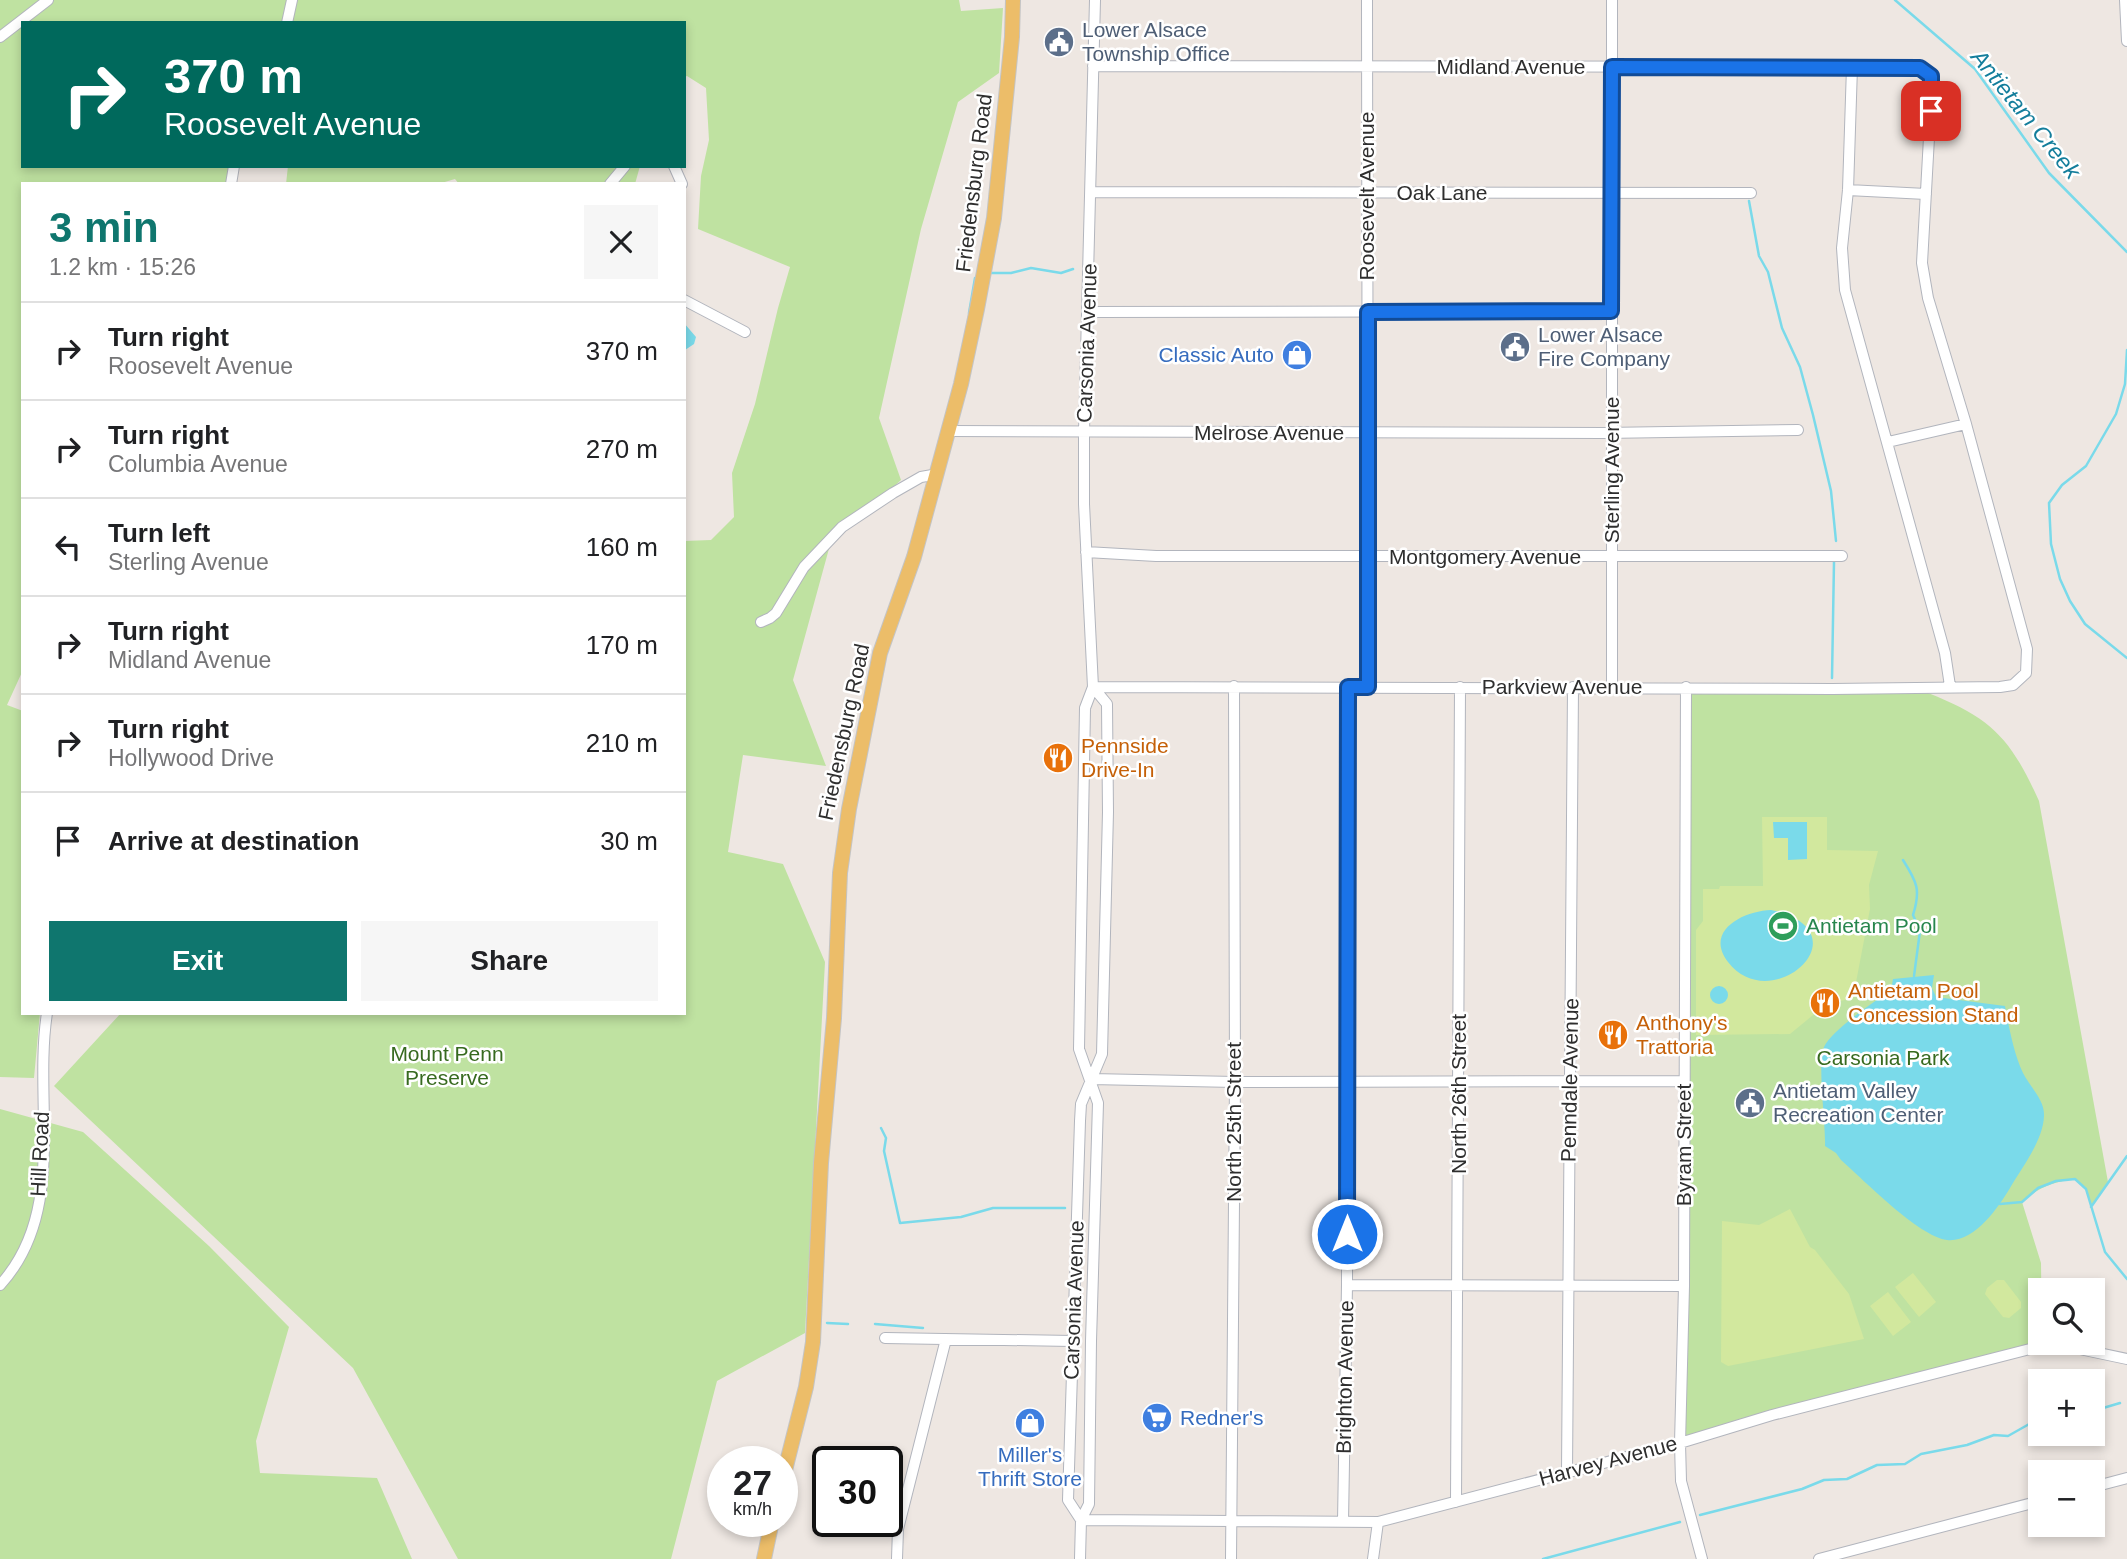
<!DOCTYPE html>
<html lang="en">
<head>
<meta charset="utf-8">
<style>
	:root { --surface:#fff; --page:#f6f6f6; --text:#202124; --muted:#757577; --line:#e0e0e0; --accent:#0f766e }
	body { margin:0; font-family:Arial,sans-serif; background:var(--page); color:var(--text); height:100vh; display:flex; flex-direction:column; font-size:26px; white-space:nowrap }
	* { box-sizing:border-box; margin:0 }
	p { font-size:23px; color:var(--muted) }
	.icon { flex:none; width:38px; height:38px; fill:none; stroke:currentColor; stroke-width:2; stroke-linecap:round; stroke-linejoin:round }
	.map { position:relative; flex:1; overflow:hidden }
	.details { position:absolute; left:21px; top:182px; width:665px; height:833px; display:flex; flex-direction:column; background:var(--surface); border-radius:0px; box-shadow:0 4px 10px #0003 }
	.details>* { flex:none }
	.top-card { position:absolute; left:21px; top:21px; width:665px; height:147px; border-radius:0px; box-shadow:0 4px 10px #0003; background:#00695c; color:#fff; overflow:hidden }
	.tools { position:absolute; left:2028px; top:1278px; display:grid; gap:14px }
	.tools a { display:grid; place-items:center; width:77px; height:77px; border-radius:0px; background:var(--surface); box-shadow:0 4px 10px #0003; font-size:35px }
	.speed { position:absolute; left:707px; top:1446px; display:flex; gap:14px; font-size:35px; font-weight:700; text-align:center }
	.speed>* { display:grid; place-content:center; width:91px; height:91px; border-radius:50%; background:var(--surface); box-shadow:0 4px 10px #0003; line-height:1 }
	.speed small { font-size:18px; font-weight:400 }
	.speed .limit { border:4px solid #111; border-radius:10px; background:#fff; color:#111 }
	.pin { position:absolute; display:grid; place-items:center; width:60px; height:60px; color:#fff; margin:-30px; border-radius:14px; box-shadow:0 4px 10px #0006 }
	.me { position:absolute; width:77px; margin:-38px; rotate:0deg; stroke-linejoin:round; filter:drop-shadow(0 0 5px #0008) }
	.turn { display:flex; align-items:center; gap:24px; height:147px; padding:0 28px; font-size:32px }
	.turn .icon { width:91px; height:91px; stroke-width:2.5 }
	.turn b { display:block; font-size:49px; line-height:60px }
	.round { display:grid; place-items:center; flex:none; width:74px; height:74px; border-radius:0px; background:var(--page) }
	.overview { display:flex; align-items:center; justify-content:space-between; height:119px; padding:0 28px }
	h1 { font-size:42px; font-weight:600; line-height:52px; color:var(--accent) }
	.cta { display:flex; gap:14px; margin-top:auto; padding:14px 28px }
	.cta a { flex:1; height:80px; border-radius:0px; background:var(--accent); color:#fff; font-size:28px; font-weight:600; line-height:80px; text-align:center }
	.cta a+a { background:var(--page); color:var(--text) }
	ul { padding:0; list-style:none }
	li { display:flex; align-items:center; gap:21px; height:98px; padding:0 28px; border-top:2px solid var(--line) }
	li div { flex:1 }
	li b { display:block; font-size:26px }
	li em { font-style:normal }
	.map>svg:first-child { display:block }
	.green { fill:#bfe2a1 }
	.pitch { fill:#d2e89e }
	.water { fill:#7adaea }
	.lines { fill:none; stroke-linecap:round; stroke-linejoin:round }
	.stream { stroke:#7adaea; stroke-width:2.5 }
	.minor-casing { stroke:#b2b5bd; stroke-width:12 }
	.major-casing { stroke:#c4c4c4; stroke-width:16 }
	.minor { stroke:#fff; stroke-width:10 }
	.major { stroke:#ecbd69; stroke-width:14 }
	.route-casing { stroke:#114b97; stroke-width:18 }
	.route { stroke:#1a73e8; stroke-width:12 }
	.labels { text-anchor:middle; stroke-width:5; stroke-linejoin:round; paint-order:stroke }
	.service-label { font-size:21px; fill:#4e5e75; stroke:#fff; text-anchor:start }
	.street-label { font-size:21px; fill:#2e2e2e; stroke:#fff }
	.shop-label { font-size:21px; fill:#366cbe; stroke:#fff; text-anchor:end }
	.food-label { font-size:21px; fill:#c56008; stroke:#fff; text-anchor:start }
	.leisure-label { font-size:21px; fill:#27864d; stroke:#fff; text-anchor:start }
	.park-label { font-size:21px; fill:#376a1f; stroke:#fff }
	.water-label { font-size:23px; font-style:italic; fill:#147e9c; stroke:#fff }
</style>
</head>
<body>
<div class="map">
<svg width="2127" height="1559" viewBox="0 0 2127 1559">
	<rect width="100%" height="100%" fill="#eee7e2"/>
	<path class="green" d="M 0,0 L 959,0 L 961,11 L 1003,8 L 999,73 L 958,102 L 921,229 L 879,418 L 901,480 L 830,545 L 793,680 L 826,766 L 743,755 L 728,852 L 783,864 L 825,962 L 805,1333 L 717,1381 L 671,1559 L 458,1559 L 353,1368 L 54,1086 L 121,1013 L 684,1013 L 684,541 L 711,540 L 734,517 L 732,473 L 755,404 L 778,308 L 790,267 L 698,229 L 701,176 L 709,140 L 706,88 L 687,76 L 684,77 L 684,23 L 23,23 L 23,166 L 238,166 L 236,184 L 23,184 L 23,670 L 7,705 L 23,711 L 23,1013 L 40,1013 L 34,1078 L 0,1077 Z
		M 288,166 L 640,166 L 635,184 L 459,184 L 455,179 L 438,184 L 286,184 Z
		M 1686,687 L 1928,693 C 1992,718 2011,739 2039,801 L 2108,1182 L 2091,1207 L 2086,1189 L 2075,1179 C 2053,1182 2039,1187 2022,1202 L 2041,1263 L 2042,1347 L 1680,1443 Z
		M 0,1109 L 83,1132 L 209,1246 L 289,1327 L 256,1441 L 260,1473 L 377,1478 L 412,1559 L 0,1559 Z"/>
	<path class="pitch" d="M 1762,817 L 1827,817 L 1827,850 L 1878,851 L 1869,885 L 1870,909 L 1853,998 L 1836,1002 L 1820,1013 L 1818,1011 L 1790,1034 L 1696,1035 L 1696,930 L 1703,921 L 1703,889 L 1719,889 L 1720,886 L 1763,886 Z
		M 1790,1209 L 1810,1247 L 1815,1250 L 1849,1294 L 1864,1339 L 1728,1366 L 1721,1362 L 1722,1221 L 1759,1225 Z
		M 1913,1273 L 1936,1302 L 1919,1317 L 1895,1287 Z
		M 1997,1280 L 2004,1280 L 2021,1302 L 2021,1308 L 2009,1318 L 2003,1317 L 1985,1294 L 1987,1288 Z
		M 1888,1292 L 1911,1322 L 1893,1336 L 1870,1306 Z"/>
	<path class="water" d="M 684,323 L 696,337 L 694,344 L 685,350 Z
		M 1807,822 L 1807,859 L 1788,860 L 1788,838 L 1774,838 L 1773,822 Z
		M 1771,910 C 1868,931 1772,1019 1728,962 C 1704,931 1743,911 1771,910 Z
		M 1934,975 L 1932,988 L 1936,997 L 2005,1006 C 2009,1028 2014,1054 2023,1073 C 2030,1087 2045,1100 2044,1116 C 2043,1141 2022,1167 2010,1188 C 1998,1208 1974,1243 1947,1240 C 1918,1236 1864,1180 1841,1160 L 1836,1153 L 1825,1146 C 1826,1125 1817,1063 1824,1047 C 1831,1031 1875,1001 1891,990 L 1893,979 Z
		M1710 995a9 9 0 1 1 18 0a9 9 0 1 1-18 0Z"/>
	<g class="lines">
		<path class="stream" d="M 1895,0 L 1975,69 L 2049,173 L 2127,252
			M 1749,201 L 1759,256 L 1768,272 L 1782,328 L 1800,367 L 1813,415 L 1831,491 L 1836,541
			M 992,273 L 1011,273 L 1031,268 L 1061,273 L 1073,269
			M 969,313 L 975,278
			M 2127,350 L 2125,384 L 2116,414 L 2086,466 L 2062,485 L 2049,503 L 2051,544 L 2060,579 L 2070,601 L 2085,624 L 2127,658
			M 1832,678 L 1834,562
			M 1903,860 C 1917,882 1921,890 1913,915 L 1920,931 L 1914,976
			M 881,1128 L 886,1138 L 884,1151 L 900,1223 L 961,1217 L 993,1208 L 1065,1208
			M 2000,1204 L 2022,1202 L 2038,1188 L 2056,1181 L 2075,1179 L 2086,1189 L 2105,1252 L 2127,1279
			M 2091,1207 L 2127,1156
			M 827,1323 L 848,1324
			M 875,1324 L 923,1328
			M 2093,1411 L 2120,1403
			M 1700,1515 L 1802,1489 L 1824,1480 L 1847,1479 L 1877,1465 L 1905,1464 L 1921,1454 L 1967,1445 L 1994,1435 L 2008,1436 L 2031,1423 L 2040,1420
			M 1543,1559 L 1680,1522"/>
		<g class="minor-casing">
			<path id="minor" d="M 1367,0 L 1368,687
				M 1612,0 L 1612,687
				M 2125,0 L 2127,41
				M 287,23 L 292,0
				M 0,37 L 48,0
				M 1852,67 L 1848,190 L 1842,248 L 1845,290 L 1945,653 L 1950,686
				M 674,166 L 682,184
				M 231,184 L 234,166
				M 610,184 L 625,166
				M 1848,190 L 1926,194
				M 1091,192 L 1751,193
				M 684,300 L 745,332
				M 1088,312 L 1611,311
				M 949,431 L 1604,433 L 1798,430
				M 1888,442 L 1966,424
				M 1086,552 L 1156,556 L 1842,556
				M 761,622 L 770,618 L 776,613 L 804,567 L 842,527 L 893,493 L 921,477 L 938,474
				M 1093,687 L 1832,689 L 2000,687 L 2013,685 L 2026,673 L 2027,649 L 1966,424 L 1928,298 L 1922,263 L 1932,84 L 1927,72 L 1909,67 L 1093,66
				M 1686,687 L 1684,1286 L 1680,1443 L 1681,1481 L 1702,1559
				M 1091,1079 L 1235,1082 L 1684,1081
				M 0,1285 C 68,1211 33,1103 47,1013
				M 1347,1285 L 1684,1286
				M 885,1338 L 1072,1341
				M 1567,1472 L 1573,687
				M 2093,1487 L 2127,1478
				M 1456,1502 L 1460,687
				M 1081,1520 L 1378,1522 L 1680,1443 L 1772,1415 L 2030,1349 L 2075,1348 L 2127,1359
				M 1081,1520 L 1068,1500 L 1080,1121 L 1081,1104 L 1102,1054 L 1108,812 L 1107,704 L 1093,687
				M 1343,1521 L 1347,1285 L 1348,687
				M 897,1559 L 898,1529 L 946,1339
				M 1080,1559 L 1081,1520 L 1089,1504 L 1091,1341 L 1098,1103 L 1079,1049 L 1085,708 L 1093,687 L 1084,504 L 1084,432 L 1095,0
				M 1231,1559 L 1235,1082 L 1234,686
				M 1373,1559 L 1378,1522
				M 1819,1559 L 2040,1501"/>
		</g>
		<g class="major-casing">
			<path id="major" d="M 782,1482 L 806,1387 L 813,1342 L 821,1163 L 834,1018 L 840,873 L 849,809 L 880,653 L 914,557 L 961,384 L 977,309 L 994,218 L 1012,37 L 1013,0
				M 764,1559 L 772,1521"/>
		</g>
		<use href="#minor" class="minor"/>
		<use href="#major" class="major"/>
	</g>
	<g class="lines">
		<g class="route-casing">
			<path id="route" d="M 1347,1234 L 1348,687 L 1368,687 L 1368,312 L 1611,311 L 1612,67 L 1920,68 L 1931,76 L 1931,111"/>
		</g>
		<use href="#route" class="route"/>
	</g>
	<defs>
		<g id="civic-disc" transform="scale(1.575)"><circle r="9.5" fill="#5c6f8a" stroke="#fff"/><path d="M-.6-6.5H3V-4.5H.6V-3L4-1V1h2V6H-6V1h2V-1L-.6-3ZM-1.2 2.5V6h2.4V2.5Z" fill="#fff"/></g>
		<g id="shop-disc" transform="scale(1.575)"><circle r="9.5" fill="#3f7fe0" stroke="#fff"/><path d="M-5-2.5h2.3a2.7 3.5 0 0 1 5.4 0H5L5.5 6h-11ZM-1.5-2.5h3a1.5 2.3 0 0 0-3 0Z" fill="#fff"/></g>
		<g id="restaurant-disc" transform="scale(1.575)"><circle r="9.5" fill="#e8710a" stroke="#fff"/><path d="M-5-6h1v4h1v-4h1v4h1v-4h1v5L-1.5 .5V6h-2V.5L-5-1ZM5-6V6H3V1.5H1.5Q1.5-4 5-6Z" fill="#fff"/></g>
		<g id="stadium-disc" transform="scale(1.575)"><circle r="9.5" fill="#2e9e5b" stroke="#fff"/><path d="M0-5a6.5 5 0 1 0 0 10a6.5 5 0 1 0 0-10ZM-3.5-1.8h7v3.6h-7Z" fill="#fff"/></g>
		<g id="supermarket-disc" transform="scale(1.575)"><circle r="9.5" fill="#3f7fe0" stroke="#fff"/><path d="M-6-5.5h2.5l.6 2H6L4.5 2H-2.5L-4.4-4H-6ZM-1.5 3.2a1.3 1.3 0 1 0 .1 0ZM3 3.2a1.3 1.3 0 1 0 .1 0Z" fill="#fff"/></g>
	</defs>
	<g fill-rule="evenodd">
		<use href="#civic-disc" x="1059" y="42"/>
		<use href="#civic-disc" x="1515" y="347"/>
		<use href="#shop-disc" x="1297" y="355"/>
		<use href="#restaurant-disc" x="1058" y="758"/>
		<use href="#stadium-disc" x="1783" y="926"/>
		<use href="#restaurant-disc" x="1825" y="1003"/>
		<use href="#restaurant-disc" x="1613" y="1035"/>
		<use href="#civic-disc" x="1750" y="1103"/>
		<use href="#supermarket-disc" x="1157" y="1418"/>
		<use href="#shop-disc" x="1030" y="1423"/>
	</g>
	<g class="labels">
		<g class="service-label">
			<text x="1082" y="37">Lower Alsace<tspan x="1082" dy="24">Township Office</tspan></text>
			<text x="1538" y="342">Lower Alsace<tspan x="1538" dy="24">Fire Company</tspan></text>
			<text x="1773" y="1098">Antietam Valley<tspan x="1773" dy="24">Recreation Center</tspan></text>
		</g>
		<g class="street-label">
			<text x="1511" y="74">Midland Avenue</text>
			<text transform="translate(974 183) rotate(-83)" y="7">Friedensburg Road</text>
			<text x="1442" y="200">Oak Lane</text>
			<text transform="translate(1367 196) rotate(-90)" y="7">Roosevelt Avenue</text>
			<text transform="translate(1087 343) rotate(-88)" y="7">Carsonia Avenue</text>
			<text x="1269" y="440">Melrose Avenue</text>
			<text transform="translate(1612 470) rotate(-90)" y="7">Sterling Avenue</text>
			<text x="1485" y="564">Montgomery Avenue</text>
			<text x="1562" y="694">Parkview Avenue</text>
			<text transform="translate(844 732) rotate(-78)" y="7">Friedensburg Road</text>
			<text transform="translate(1570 1080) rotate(-89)" y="7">Penndale Avenue</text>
			<text transform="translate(1459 1094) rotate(-90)" y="7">North 26th Street</text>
			<text transform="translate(1234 1122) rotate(-90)" y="7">North 25th Street</text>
			<text transform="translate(1684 1145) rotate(-90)" y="7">Byram Street</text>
			<text transform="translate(40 1154) rotate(-87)" y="7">Hill Road</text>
			<text transform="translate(1074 1300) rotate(-88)" y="7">Carsonia Avenue</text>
			<text transform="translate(1345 1377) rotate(-89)" y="7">Brighton Avenue</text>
			<text transform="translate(1608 1461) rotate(-15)" y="7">Harvey Avenue</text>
		</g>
		<g class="shop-label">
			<text x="1274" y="362">Classic Auto</text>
			<text x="1180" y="1425" text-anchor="start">Redner's</text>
			<text x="1030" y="1462" text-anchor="middle">Miller's<tspan x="1030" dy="24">Thrift Store</tspan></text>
		</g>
		<g class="food-label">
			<text x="1081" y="753">Pennside<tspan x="1081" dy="24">Drive-In</tspan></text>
			<text x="1848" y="998">Antietam Pool<tspan x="1848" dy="24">Concession Stand</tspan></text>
			<text x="1636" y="1030">Anthony's<tspan x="1636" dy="24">Trattoria</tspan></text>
		</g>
		<g class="leisure-label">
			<text x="1806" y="933">Antietam Pool</text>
		</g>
		<g class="park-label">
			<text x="447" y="1061">Mount Penn<tspan x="447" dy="24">Preserve</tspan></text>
			<text x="1883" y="1065">Carsonia Park</text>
		</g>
		<g class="water-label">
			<text transform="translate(2026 114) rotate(51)" y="8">Antietam Creek</text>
		</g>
	</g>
</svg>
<div class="tools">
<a><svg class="icon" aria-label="search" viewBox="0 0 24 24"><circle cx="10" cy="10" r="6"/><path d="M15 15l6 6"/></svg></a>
<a>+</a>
<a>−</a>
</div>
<div class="speed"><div>27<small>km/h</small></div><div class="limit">30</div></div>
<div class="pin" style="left:1931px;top:111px;background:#d93025"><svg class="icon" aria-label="arrive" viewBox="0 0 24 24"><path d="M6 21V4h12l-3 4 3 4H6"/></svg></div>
<svg class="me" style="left:1347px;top:1234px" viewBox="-20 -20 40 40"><circle r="17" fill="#1a73e8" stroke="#fff" stroke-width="3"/><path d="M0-11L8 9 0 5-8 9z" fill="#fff"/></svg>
<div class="top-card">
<div class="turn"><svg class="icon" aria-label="right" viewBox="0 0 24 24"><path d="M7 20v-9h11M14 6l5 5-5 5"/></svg><div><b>370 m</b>Roosevelt Avenue</div></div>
</div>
<section class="details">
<div class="overview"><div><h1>3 min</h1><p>1.2 km · 15:26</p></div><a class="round"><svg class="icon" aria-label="close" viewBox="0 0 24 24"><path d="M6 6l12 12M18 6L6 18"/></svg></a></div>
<ul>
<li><svg class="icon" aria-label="right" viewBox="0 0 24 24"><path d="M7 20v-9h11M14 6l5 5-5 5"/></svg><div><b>Turn right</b><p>Roosevelt Avenue</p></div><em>370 m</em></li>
<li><svg class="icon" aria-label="right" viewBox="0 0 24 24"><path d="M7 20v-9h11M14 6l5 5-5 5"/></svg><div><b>Turn right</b><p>Columbia Avenue</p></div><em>270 m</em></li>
<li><svg class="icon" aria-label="left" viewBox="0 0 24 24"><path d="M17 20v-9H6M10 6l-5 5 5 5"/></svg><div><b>Turn left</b><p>Sterling Avenue</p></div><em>160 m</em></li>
<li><svg class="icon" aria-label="right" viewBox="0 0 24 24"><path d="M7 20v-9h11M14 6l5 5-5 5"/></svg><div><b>Turn right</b><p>Midland Avenue</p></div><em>170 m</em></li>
<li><svg class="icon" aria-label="right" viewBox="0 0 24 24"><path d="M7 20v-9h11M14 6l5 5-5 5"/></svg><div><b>Turn right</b><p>Hollywood Drive</p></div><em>210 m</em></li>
<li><svg class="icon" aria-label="arrive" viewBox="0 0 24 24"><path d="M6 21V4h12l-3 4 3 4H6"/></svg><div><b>Arrive at destination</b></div><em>30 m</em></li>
</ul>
<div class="cta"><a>Exit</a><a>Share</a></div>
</section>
</div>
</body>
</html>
